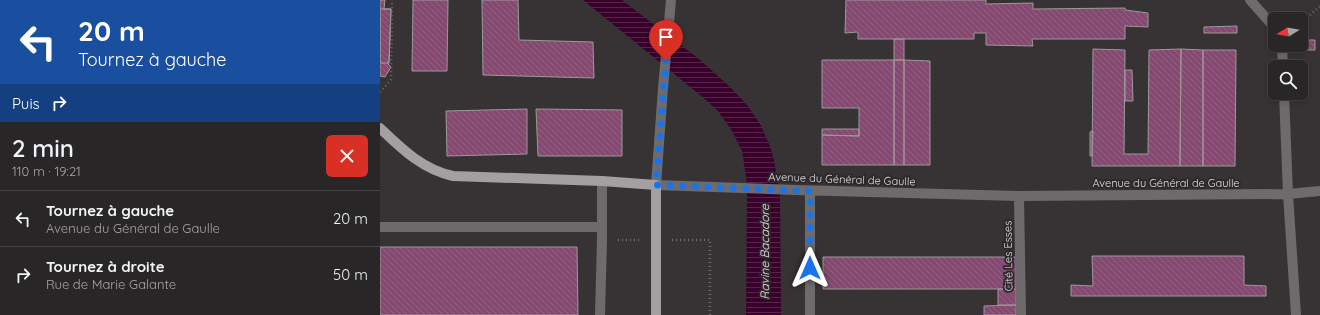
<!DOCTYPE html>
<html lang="fr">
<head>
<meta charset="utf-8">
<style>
	:root { --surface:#292628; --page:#312e30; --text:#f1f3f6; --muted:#a5a5a8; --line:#454345 }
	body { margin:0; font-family:Quicksand,sans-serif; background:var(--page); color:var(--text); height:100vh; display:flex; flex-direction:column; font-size:15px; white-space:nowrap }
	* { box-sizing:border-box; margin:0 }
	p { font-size:13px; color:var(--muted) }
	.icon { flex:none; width:22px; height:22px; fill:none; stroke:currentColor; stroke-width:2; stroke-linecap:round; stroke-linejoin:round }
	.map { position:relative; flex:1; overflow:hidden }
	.sheet { display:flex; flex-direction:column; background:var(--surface); width:380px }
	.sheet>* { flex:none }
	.top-card { background:#1a4fa0; color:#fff; overflow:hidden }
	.needle { width:26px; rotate:259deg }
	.tools { position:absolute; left:888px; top:12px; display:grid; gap:8px }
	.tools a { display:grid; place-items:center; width:40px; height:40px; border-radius:6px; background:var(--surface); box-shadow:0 2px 6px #0003,0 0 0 1px var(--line); font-size:20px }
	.pin { position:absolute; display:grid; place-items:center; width:34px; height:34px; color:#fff; margin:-41px -17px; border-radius:50% 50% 50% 0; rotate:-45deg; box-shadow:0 0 4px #0007 }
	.pin .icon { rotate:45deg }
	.me { position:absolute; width:44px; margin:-22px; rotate:0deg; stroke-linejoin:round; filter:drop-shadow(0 0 3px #0008) }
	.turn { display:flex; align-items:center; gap:14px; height:84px; padding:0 12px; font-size:18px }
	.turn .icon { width:52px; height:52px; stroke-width:2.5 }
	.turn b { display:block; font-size:28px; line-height:34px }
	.then { display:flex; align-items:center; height:38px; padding:0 12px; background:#0003; gap:8px; font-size:15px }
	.round { display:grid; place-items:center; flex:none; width:42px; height:42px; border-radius:6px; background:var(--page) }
	.overview { display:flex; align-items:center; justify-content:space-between; height:68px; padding:0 12px }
	h1 { font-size:24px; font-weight:600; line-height:30px }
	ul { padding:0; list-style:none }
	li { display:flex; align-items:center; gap:12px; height:56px; padding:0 12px; border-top:1px solid var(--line) }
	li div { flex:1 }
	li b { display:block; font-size:15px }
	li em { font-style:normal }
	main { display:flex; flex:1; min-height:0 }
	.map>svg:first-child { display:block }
	.water { fill:url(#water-rules) }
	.building { fill:url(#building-back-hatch); stroke:#9d999b }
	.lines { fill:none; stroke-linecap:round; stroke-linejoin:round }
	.path { stroke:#6d696b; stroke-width:2.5; stroke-dasharray:1 3; stroke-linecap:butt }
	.minor { stroke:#6d6b6c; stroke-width:10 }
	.major { stroke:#a4a0a2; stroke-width:10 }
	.route { stroke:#1a73e8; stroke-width:7; stroke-dasharray:0 12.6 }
	.labels { text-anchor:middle; stroke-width:4; stroke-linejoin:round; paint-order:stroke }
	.street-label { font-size:11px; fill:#e0dddf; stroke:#2d292b }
	.water-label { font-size:12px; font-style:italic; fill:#fbd5ec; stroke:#2d292b }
</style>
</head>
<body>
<main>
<section class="sheet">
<div class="top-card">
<div class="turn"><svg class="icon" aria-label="left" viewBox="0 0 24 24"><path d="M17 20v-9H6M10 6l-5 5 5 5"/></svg><div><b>20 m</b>Tournez à gauche</div></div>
<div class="then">Puis<svg class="icon" aria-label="right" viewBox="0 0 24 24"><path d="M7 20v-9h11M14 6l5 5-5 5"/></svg></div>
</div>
<div class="overview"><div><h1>2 min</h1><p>110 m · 19:21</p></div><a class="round" style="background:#d93025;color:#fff"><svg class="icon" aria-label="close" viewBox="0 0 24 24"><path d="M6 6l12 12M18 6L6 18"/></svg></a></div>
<ul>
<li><svg class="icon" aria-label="left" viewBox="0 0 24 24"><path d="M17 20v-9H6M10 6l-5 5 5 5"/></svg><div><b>Tournez à gauche</b><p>Avenue du Général de Gaulle</p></div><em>20 m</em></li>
<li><svg class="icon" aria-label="right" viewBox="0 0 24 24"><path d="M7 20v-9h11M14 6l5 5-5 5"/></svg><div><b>Tournez à droite</b><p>Rue de Marie Galante</p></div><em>50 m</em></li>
</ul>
</section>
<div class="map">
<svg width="940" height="315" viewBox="0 0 940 315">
	<defs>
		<pattern id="water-rules" width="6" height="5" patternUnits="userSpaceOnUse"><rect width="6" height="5" fill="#38002a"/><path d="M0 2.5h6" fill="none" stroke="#542548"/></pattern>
		<pattern id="building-back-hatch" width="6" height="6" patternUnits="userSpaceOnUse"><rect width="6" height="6" fill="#854870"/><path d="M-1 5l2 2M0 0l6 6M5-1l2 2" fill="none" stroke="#966284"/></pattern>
	</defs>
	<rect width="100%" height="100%" fill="#373335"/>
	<path class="water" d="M 203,0 L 242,0 L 319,59 L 351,88 L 367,105 L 380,124 L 390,146 L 394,161 L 400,194 L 401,315 L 366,315 L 367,194 L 366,176 L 362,151 L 351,129 L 337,110 L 320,95 Z"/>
	<path class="building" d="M 0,0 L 5,0 L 4,9 L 11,9 L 9,63 L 7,63 L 11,67 L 5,77 L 0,76 Z
		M 33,0 L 68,0 L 67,71 L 32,71 Z
		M 102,0 L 138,0 L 139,40 L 213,42 L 214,78 L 103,75 Z
		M 466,0 L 606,0 L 606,4 L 653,3 L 653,9 L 745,8 L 745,10 L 768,13 L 768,27 L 745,26 L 745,39 L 652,39 L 653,46 L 606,45 L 606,33 L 594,33 L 594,39 L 478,39 L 478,32 L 465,33 Z
		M 0,9 L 11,9 L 9,63 L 0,63 Z
		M 857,26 L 857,33 L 824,33 L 824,27 Z
		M 514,39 L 524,39 L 524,60 L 514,60 Z
		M 924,40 L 935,40 L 935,50 L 924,50 Z
		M 713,49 L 745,50 L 744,154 L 768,154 L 769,50 L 801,49 L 800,166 L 712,166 Z
		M 801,49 L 823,50 L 823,166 L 800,166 Z
		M 823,50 L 856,50 L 855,166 L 823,166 Z
		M 442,60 L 514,60 L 514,165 L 442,165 L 442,135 L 479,136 L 479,108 L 442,108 Z
		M 514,60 L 524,60 L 524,165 L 514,165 Z
		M 524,60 L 550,61 L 550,165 L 524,165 Z
		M 745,70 L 752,70 L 753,101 L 745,101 Z
		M 147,109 L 147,154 L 67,156 L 66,111 Z
		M 156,109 L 242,110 L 242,156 L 158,156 Z
		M 442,129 L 479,129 L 479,136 L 442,135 Z
		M 713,131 L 712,156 L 710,156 L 710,132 Z
		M 0,247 L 197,247 L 198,315 L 0,315 Z
		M 712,256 L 864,256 L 864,285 L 886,286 L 886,296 L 691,296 L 691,285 L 713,286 Z
		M 443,257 L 636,257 L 636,289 L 443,289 Z
		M 618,289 L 636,289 L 636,305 L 618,305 Z
		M 636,305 L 636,315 L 604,315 L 604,306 Z"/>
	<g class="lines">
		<path class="path" d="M 921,23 L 940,6
			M 0,92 L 11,80 L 12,0
			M 238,240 L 261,240
			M 292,240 L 330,240 L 330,315"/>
		<path class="minor" d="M 291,0 L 283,88 L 276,185 L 416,190 L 639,196 L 908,194 L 940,191
			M 870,0 L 895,28
			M 902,45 L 903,67
			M 904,93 L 908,194 L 916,315
			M 639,196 L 641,315
			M 0,227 L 222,227
			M 220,315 L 222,240 L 222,181
			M 430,315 L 430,191"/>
		<path class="major" d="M 0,128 C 22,149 42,169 73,176 L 222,181 L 276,185 L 276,315"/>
	</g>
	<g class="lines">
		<path class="route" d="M 286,61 L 276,185 L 430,191 L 430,268"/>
	</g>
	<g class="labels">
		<g class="street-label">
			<text transform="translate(462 179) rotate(2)" y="4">Avenue du Général de Gaulle</text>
			<text x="786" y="187">Avenue du Général de Gaulle</text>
			<text transform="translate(628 256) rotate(-91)" y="4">Cité Les Esses</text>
		</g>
		<g class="water-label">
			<text transform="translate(385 252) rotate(-90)" y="4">Ravine Bacadore</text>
		</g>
	</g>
</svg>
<div class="tools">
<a><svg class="needle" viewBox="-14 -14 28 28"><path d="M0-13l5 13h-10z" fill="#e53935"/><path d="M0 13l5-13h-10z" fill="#a5a5a8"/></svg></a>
<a><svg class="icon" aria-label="search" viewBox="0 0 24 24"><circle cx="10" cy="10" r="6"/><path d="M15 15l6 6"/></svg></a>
</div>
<div class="pin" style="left:286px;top:61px;background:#d93025"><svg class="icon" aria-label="arrive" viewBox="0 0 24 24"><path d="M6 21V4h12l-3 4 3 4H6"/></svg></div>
<svg class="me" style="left:430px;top:268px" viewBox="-20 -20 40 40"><path d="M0-17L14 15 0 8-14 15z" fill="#1a73e8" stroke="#fff" stroke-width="4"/></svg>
</div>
</main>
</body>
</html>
